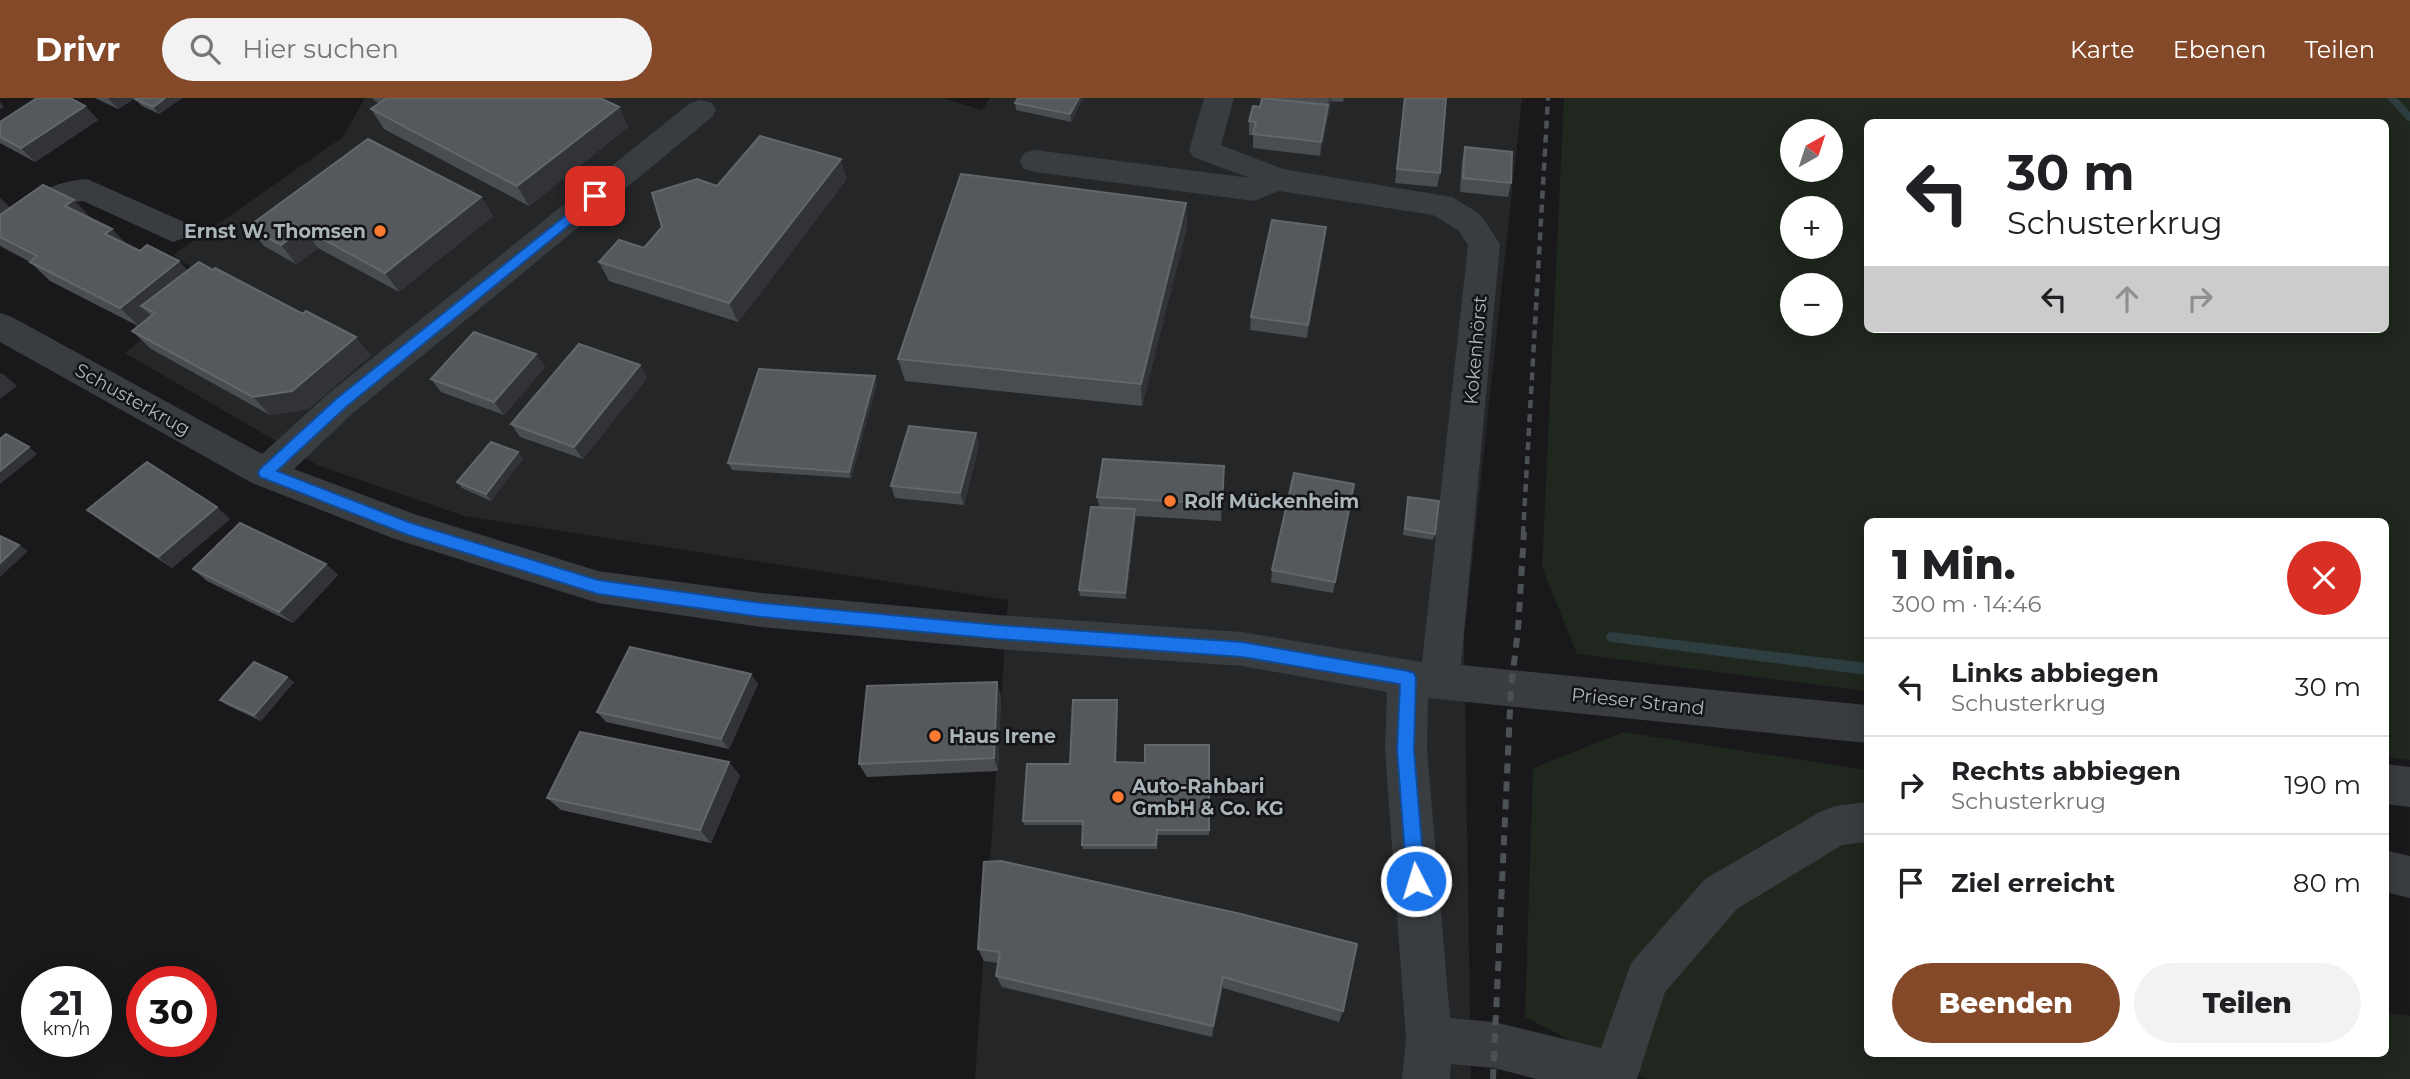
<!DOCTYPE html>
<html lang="de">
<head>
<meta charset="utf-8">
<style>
	:root { --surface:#fff; --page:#f2f2f2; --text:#202124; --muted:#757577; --line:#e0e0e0; --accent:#834929 }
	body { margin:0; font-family:Montserrat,sans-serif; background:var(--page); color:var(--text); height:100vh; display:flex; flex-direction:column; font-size:26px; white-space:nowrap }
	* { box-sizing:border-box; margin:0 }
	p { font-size:23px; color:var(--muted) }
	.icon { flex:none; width:38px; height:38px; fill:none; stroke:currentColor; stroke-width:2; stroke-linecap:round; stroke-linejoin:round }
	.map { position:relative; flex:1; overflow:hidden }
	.drawer { position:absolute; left:1864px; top:420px; width:525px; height:539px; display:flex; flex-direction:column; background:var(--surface); border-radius:10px; box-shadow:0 4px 18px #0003 }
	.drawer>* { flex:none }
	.top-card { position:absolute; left:1864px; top:21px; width:525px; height:214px; border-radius:10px; box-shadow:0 4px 18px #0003; background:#fff; color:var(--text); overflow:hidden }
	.needle { width:46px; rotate:39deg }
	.fabs { position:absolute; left:1780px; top:21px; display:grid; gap:14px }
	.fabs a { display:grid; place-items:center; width:63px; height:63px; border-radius:50%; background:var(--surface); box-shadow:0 4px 18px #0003; font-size:35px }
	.speed { position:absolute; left:21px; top:868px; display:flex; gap:14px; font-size:35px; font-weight:700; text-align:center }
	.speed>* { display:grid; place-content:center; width:91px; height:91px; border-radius:50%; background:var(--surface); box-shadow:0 4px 18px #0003; line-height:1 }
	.speed small { font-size:18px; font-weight:400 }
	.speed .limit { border:10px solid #d22; background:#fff; color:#111 }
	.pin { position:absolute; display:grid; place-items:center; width:60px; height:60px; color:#fff; margin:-30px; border-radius:14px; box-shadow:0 4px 10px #0006 }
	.me { position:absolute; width:77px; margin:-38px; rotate:355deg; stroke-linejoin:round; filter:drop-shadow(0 0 5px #0008) }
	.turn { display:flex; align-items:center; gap:24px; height:147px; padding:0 28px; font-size:32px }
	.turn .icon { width:91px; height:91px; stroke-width:2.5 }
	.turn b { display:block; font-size:49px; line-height:60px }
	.lanes { display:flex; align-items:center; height:66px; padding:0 28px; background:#0003; justify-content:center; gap:35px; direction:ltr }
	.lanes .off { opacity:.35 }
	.round { display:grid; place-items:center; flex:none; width:74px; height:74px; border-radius:37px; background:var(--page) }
	.head { display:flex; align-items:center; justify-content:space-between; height:119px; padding:0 28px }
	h1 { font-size:42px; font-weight:800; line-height:52px }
	.action { display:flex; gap:14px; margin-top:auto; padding:14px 28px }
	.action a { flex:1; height:80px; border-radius:42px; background:var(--accent); color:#fff; font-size:28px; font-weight:800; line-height:80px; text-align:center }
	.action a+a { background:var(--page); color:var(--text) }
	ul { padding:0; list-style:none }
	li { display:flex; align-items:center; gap:21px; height:98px; padding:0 28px; border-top:2px solid var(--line) }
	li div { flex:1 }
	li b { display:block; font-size:26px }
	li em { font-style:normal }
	header { display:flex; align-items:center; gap:42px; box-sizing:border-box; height:98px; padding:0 35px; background:var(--accent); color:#fff }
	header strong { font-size:33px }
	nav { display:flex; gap:38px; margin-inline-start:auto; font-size:24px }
	.search { width:490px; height:63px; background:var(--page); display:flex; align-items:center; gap:18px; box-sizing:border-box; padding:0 24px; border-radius:38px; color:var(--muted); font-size:26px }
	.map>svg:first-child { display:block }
	.built { fill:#252628 }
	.green { fill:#1f271e; fill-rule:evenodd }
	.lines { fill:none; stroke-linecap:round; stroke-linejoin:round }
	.stream { fill:#2e3e40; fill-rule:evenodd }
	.minor { fill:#393d40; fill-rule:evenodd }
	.rail-far1 { stroke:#4c5156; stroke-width:4.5; stroke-dasharray:8 6; stroke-linecap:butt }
	.rail { stroke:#4c5156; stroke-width:6; stroke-dasharray:10 8; stroke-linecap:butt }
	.wall { fill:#4a4d50 }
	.shaded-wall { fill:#323336 }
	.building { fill:#55585c; stroke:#62676a; stroke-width:2 }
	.route { fill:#1a73e8; stroke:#114b97; stroke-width:2 }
	.poi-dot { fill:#fc7a2f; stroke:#141416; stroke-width:2.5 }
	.labels { text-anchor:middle; stroke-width:5; stroke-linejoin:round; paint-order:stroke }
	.poi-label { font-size:19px; font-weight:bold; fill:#aab5bb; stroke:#141416; text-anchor:start }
	.street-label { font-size:19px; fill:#aab5bb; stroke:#141416 }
</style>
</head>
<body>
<header>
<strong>Drivr</strong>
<div class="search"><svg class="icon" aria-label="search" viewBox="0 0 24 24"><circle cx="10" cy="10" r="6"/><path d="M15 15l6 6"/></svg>Hier suchen</div>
<nav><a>Karte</a><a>Ebenen</a><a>Teilen</a></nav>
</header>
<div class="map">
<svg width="2410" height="981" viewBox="0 0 2410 981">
	<rect width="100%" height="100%" fill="#19191b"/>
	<path class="built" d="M 365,0 L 943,0 L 982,12 L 990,0 L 1522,0 L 1464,539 L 1471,981 L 975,981 L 1008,502 L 464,418 L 317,367 L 125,255 L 212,183 L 173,157 L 343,39 Z"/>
	<path class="green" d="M 1564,0 L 2410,0 L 2410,662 L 2385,659 L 2385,424 L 1867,424 L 1867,593 L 1577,556 L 1542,469 ZM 1867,24 L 2385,24 L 2385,231 L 1867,231 ZM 1830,33 L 1830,72 L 1792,72 L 1792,33 ZM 1830,110 L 1830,149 L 1792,149 L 1792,110 ZM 1830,187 L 1830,226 L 1792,226 L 1792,187 Z
		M 1623,634 L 1867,672 L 1867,956 L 2385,956 L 2385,915 L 2410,918 L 2410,981 L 1646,981 L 1525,919 L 1533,670 Z"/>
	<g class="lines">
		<path class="stream" d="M 2387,0 L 2397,0 L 2410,14 L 2410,23 L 2407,22 Z
			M 1612,534 L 1867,565 L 1867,577 L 1612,544 L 1608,543 L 1606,539 L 1608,535 Z"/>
		<path class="minor" d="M 1204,0 L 1234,0 L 1221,47 L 1283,71 L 1452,99 L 1480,116 L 1500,146 L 1461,567 L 1867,607 L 1867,645 L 1428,600 L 1427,652 L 1450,920 L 1494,924 L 1601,950 L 1631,865 L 1705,781 L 1820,714 L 1835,708 L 1867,704 L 1867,744 L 1842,747 L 1737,811 L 1665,894 L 1637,981 L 1537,981 L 1494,970 L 1451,966 L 1450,981 L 1402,981 L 1406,941 L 1385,652 L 1387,594 L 1242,568 L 998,551 L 761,529 L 598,505 L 395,441 L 252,385 L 0,244 L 0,215 L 12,219 L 262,356 L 329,295 L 690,5 L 701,2 L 712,5 L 716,12 L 712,19 L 353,315 L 294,371 L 414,416 L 598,473 L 761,495 L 998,517 L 1242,534 L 1422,564 L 1468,147 L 1458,132 L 1433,117 L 1279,93 L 1254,103 L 1035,74 L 1024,71 L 1020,63 L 1024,55 L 1035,52 L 1250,80 L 1193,59 L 1189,52 Z
			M 87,81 L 184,124 L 189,132 L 184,140 L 173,144 L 83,103 C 49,105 31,138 0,148 L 0,119 C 27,99 53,83 87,81 Z
			M 2385,666 L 2410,669 L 2410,709 L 2385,706 Z
			M 2385,752 L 2410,758 L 2410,800 L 2385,794 Z"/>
		<path class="rail-far1" d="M 1523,436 L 1548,0"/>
		<path class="rail" d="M 1493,981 L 1511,590 L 1518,532 L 1524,434"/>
	</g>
	<path class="wall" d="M 95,0 L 135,0 L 118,11 Z
		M 136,0 L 182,0 L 159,16 L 142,8 L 135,1 Z
		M 372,0 L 600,0 L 619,9 L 628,29 L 529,108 L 384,31 L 371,11 L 379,6 L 374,2 Z
		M 1083,0 L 1071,24 L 1016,12 L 1015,5 Z
		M 1262,0 L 1344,0 L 1343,4 L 1331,3 L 1320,58 L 1253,50 L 1253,37 L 1249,37 L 1249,23 L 1260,9 Z
		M 1404,0 L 1446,0 L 1440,75 L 1437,89 L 1395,85 Z
		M 85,8 L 98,22 L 35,64 L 0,45 L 0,24 Z
		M 1465,49 L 1511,85 L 1508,99 L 1460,94 L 1462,63 Z
		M 847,81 L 738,224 L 609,183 L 599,164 L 644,150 L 717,88 Z
		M 481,99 L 493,118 L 399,194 L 318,150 L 296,166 L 264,148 L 248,129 Z
		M 0,100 L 10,110 L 92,121 L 129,148 L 188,172 L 371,257 L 308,311 L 270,317 L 151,251 L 132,233 L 138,228 L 50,183 L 30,164 L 2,149 L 0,147 Z
		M 1186,105 L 1187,129 L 1142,308 L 905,283 L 898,261 Z
		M 1325,143 L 1307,240 L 1250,232 L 1251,219 Z
		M 536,256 L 545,269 L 504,317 L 441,294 L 431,281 Z
		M 640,267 L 647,280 L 583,361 L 520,339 L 511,326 Z
		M 877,285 L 851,380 L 732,372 L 728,365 Z
		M 979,347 L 964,407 L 895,400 L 891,388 Z
		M 518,354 L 523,361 L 491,403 L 462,390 L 457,384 Z
		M 1224,368 L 1221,423 L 1136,418 L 1126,501 L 1080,498 L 1079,492 L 1099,409 L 1097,399 Z
		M 1354,386 L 1333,495 L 1271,484 L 1272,472 Z
		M 1408,399 L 1435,436 L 1433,442 L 1403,437 Z
		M 87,412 L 230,421 L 172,470 L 103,424 Z
		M 326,466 L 338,477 L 293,525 L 207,483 L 193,471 Z
		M 751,576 L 758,586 L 729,651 L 606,624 L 597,614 Z
		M 294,584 L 261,623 L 227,607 L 220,602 Z
		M 1001,598 L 998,673 L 867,679 L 859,666 Z
		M 1117,602 L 1116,664 L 1145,665 L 1209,647 L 1209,737 L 1157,737 L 1157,751 L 1083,751 L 1082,747 L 1083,727 L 1024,727 L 1023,723 L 1070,666 Z
		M 729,664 L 740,678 L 711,745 L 561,712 L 547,700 Z
		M 984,764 L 1343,913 L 1339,924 L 1223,890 L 1212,939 L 1002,889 L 996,878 L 998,865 L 984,863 L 978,851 Z"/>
	<path class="shaded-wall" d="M 108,0 L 135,0 L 118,11 Z
		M 165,0 L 182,0 L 159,16 L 153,9 Z
		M 1079,0 L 1083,0 L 1071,24 L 1070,16 Z
		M 1329,0 L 1331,0 L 1327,21 Z
		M 0,4 L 4,9 L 0,11 Z
		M 1328,7 L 1327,21 L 1320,58 L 1321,44 Z
		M 85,8 L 98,22 L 35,64 L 21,50 Z
		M 619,9 L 628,29 L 529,108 L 517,88 Z
		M 841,61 L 847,81 L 738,224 L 729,205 Z
		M 481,99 L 493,118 L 399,194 L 385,175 Z
		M 0,100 L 11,111 L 0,119 Z
		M 74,102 L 92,121 L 65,108 Z
		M 1186,105 L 1187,129 L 1142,308 L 1141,286 Z
		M 1326,129 L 1325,143 L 1307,240 L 1308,227 Z
		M 303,130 L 318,150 L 296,166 L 281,147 Z
		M 112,131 L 131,150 L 105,136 Z
		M 179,163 L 196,182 L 141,208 L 151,218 L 139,228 L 120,210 Z
		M 356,239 L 371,257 L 308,311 L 270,317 L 253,299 Z
		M 536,256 L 545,269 L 504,317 L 494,304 Z
		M 640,267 L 647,280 L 583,361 L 574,349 Z
		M 2,275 L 17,288 L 0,301 L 0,276 Z
		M 875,278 L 877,285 L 851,380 L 849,374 Z
		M 976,335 L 979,347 L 964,407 L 960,395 Z
		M 29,349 L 37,356 L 0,386 L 0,373 Z
		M 518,354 L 523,361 L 491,403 L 486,396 Z
		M 217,409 L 230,421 L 172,470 L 158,459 Z
		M 1135,411 L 1136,418 L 1126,501 L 1125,495 Z
		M 19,447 L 28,453 L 0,479 L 0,465 Z
		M 326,466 L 338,477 L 293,525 L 279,514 Z
		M 751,576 L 758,586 L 729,651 L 721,641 Z
		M 287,579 L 294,584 L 261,623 L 254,617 Z
		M 997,584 L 1001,598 L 998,673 L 994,660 Z
		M 1117,602 L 1118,607 L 1116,669 L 1115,664 Z
		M 729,664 L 740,678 L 711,745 L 700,732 Z
		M 1223,879 L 1223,890 L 1212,939 L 1213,928 Z"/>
	<path class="building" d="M 37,0 L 70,0 L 85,8 L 21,50 L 0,39 L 0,24 Z
		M 136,0 L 165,0 L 153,9 L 135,1 Z
		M 387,0 L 600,0 L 619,9 L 517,88 L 371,11 Z
		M 1018,0 L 1079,0 L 1070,16 L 1015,5 Z
		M 1262,0 L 1328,7 L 1321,44 L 1253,36 L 1256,24 L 1249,23 L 1253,8 L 1260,9 Z
		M 1405,0 L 1446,0 L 1440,75 L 1397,71 Z
		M 760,38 L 841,61 L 729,205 L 599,164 L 619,142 L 644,150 L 662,129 L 652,95 L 697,81 L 717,88 Z
		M 368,41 L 481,99 L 385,175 L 303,130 L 281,147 L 248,129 Z
		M 1465,49 L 1512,54 L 1511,85 L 1463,80 Z
		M 961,76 L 1186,105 L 1141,286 L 898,261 Z
		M 43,87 L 74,102 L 65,108 L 112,131 L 105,136 L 140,153 L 147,147 L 179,163 L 120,210 L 30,164 L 37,158 L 0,139 L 0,117 Z
		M 1272,122 L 1326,129 L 1308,227 L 1251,219 Z
		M 199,164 L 213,172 L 215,170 L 303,216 L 306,213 L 356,239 L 292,293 L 253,299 L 132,233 L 155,215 L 141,208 Z
		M 474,234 L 536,256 L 494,304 L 431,281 Z
		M 579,246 L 640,267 L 574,349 L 511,326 Z
		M 759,271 L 875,278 L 849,374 L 728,365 Z
		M 909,328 L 976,335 L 960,395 L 891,388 Z
		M 6,336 L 29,349 L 0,373 L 0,341 Z
		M 491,344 L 518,354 L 486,396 L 457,384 Z
		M 1103,361 L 1224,368 L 1222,406 L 1097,399 Z
		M 147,364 L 217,409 L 158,459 L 87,412 Z
		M 1294,375 L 1354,386 L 1335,484 L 1272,472 Z
		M 1408,399 L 1439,403 L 1435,436 L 1405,431 Z
		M 1091,409 L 1135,411 L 1125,495 L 1079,492 Z
		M 240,425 L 326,466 L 279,514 L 193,471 Z
		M 0,438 L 19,447 L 0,465 Z
		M 630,549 L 751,576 L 721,641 L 597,614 Z
		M 254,564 L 287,579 L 254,617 L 220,602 Z
		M 997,584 L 994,660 L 859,666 L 867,588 Z
		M 1073,602 L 1117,602 L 1115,664 L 1145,665 L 1145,647 L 1209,647 L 1209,732 L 1157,732 L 1156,747 L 1082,747 L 1083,723 L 1023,723 L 1027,666 L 1070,666 Z
		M 580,634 L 729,664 L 700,732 L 547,700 Z
		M 1001,763 L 1241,816 L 1357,846 L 1343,913 L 1223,879 L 1213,928 L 996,878 L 1000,854 L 978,851 L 984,764 Z"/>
	<path class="route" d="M 595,94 L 602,98 L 600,102 L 346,309 L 277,373 L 411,425 L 598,482 L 761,505 L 998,527 L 1242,544 L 1408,573 L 1414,575 L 1416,580 L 1414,652 L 1425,783 L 1422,790 L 1416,792 L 1410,790 L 1407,783 L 1397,652 L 1400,586 L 1242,559 L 998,541 L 761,519 L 598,496 L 408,437 L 260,379 L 258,375 L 260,371 L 336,301 Z"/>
	<g class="poi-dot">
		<circle cx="380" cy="133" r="7"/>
		<circle cx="1170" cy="403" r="7"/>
		<circle cx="935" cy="638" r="7"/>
		<circle cx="1118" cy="699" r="7"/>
	</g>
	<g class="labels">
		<g class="poi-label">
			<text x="366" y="140" text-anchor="end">Ernst W. Thomsen</text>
			<text x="1184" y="410">Rolf Mückenheim</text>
			<text x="949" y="645">Haus Irene</text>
			<text x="1132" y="695">Auto-Rahbari<tspan x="1132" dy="22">GmbH &amp; Co. KG</tspan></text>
		</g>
		<g class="street-label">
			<text transform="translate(1475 252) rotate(-85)" y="7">Kokenhörst</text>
			<text transform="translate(133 301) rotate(29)" y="7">Schusterkrug</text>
			<text transform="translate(1638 603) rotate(6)" y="7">Prieser Strand</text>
		</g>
	</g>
</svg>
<div class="fabs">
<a><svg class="needle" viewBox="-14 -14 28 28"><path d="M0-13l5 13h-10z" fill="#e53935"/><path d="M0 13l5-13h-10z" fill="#757577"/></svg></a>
<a>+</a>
<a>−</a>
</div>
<div class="speed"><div>21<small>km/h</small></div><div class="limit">30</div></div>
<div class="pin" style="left:595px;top:98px;background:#d93025"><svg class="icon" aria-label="arrive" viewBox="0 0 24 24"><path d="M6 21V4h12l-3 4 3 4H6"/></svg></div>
<svg class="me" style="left:1416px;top:783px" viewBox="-20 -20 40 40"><circle r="17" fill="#1a73e8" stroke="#fff" stroke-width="3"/><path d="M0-11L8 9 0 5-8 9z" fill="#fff"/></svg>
<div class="top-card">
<div class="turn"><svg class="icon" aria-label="left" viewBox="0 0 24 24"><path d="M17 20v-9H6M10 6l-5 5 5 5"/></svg><div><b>30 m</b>Schusterkrug</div></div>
<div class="lanes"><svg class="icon" aria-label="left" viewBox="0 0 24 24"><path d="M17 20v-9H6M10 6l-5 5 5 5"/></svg><svg class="icon off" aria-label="ahead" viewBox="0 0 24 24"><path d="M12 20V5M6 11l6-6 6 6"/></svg><svg class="icon off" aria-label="right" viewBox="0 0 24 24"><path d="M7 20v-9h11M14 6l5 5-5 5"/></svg></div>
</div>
<section class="drawer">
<div class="head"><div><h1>1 Min.</h1><p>300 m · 14:46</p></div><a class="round" style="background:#d93025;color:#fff"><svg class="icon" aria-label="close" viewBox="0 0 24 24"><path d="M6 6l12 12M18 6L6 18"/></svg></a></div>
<ul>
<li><svg class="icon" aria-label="left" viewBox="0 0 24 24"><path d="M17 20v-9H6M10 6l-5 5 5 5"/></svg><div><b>Links abbiegen</b><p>Schusterkrug</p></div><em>30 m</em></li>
<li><svg class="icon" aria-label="right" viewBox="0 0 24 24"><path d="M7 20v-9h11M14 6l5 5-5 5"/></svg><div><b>Rechts abbiegen</b><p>Schusterkrug</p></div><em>190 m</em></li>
<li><svg class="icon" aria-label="arrive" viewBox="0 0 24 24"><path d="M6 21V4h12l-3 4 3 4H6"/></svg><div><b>Ziel erreicht</b></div><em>80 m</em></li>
</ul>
<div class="action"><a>Beenden</a><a>Teilen</a></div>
</section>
</div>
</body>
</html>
